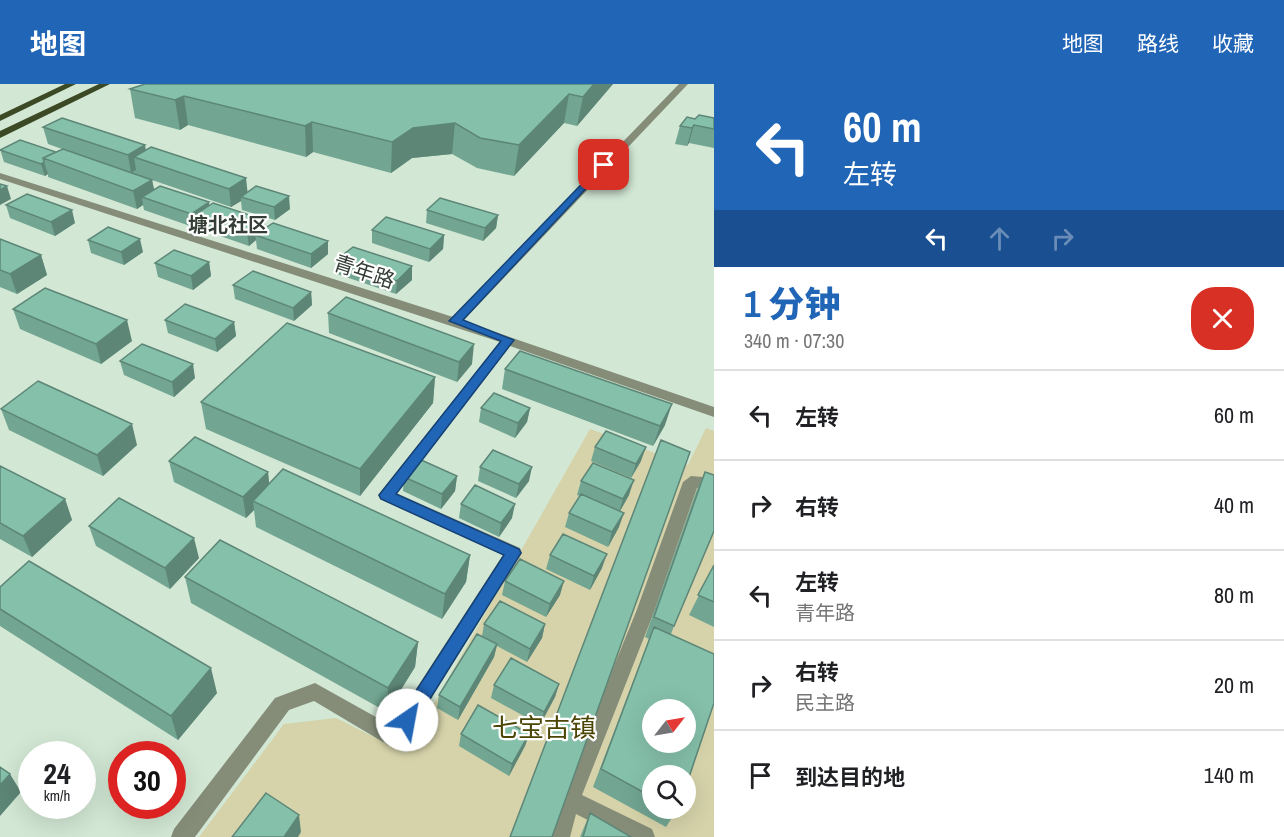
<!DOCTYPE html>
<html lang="zh">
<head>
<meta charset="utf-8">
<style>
	:root { --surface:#fff; --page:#f2f2f2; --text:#202124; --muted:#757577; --line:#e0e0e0; --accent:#2165b6 }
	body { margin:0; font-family:"Archivo Narrow","Noto Sans SC",sans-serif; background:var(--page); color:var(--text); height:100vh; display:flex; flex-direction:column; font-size:22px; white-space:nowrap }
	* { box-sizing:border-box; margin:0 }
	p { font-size:20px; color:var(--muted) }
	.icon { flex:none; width:33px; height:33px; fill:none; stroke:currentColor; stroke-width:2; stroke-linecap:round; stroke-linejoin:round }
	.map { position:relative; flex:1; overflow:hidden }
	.panel { display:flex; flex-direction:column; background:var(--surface); width:570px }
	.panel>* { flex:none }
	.banner { background:#2165b6; color:#fff; overflow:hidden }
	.needle { width:39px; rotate:59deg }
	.buttons { position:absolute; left:642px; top:615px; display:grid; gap:12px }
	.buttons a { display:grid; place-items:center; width:54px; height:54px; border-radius:50%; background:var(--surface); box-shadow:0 6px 24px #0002; font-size:30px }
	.speed { position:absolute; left:18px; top:657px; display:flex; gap:12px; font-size:30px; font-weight:700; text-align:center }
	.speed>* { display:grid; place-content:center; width:78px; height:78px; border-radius:50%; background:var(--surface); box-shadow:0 6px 24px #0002; line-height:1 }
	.speed small { font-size:15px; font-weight:400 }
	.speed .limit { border:9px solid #d22; background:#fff; color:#111 }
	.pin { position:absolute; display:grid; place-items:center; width:51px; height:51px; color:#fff; margin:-26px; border-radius:12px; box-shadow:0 3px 9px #0006 }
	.me { position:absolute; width:66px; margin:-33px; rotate:33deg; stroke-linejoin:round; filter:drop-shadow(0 0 4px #0008) }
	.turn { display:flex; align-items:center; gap:21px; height:126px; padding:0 30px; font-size:27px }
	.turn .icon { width:78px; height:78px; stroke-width:2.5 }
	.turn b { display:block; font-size:42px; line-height:51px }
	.lanes { display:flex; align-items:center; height:57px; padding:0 30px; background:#0003; justify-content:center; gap:30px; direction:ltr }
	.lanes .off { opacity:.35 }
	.round { display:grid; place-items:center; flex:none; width:63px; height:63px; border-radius:24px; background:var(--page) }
	.overview { display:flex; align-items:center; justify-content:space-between; height:102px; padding:0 30px }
	h1 { font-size:36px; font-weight:800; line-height:45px; color:var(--accent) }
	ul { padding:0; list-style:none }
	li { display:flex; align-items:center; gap:18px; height:90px; padding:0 30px; border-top:2px solid var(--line) }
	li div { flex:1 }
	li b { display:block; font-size:22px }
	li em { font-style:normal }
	header { display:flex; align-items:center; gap:36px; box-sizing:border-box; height:84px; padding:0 30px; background:var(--accent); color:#fff }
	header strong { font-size:28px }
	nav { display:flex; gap:33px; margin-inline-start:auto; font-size:21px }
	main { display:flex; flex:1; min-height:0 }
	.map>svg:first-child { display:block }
	.green { fill:#d6d3aa; fill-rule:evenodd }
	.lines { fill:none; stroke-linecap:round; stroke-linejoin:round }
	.minor { fill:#858d79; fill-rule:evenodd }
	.major { fill:#3c4925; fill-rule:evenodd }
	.wall { fill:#72a592 }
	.shaded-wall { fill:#5d8677 }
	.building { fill:#85c0aa; stroke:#5d8677; stroke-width:1.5; fill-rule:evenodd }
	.route { fill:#2165b6; stroke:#154276; stroke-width:1.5 }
	.labels { text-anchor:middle; stroke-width:4.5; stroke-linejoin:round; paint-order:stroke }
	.far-quarter-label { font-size:20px; font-weight:bold; fill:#353e36; stroke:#fff }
	.street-label { font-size:21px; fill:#353e36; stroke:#fff }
	.near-park-label { font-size:26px; fill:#4c4605; stroke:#fff }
</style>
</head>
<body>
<header>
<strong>地图</strong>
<nav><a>地图</a><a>路线</a><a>收藏</a></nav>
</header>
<main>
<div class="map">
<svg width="714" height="753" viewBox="0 0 714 753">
	<rect width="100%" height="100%" fill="#d2e7d4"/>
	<path class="green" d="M 706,344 L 714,347 L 714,753 L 199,753 L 284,640 L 336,634 L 406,669 L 590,345 L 688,381 ZM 652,626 L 686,626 L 686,658 L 652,658 ZM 652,692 L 686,692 L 686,724 L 652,724 Z"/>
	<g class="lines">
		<path class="minor" d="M 679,0 L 688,0 L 463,237 L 714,323 L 714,333 L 510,262 L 396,409 L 520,464 L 522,469 L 402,661 L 395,663 L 388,661 L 314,617 L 289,626 L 195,753 L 171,753 L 174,745 L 275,614 L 315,599 L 392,642 L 503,471 L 380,415 L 378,411 L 500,258 L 0,95 L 0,89 L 453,233 Z
			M 691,392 L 714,394 L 714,406 L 697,404 L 654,528 L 582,711 L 652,745 L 655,753 L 621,753 L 576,730 L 570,753 L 548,753 L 559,716 L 636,528 L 683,398 Z"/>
		<path class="major" d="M 65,0 L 76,0 L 0,37 L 0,31 Z
			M 99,0 L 110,0 L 0,54 L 0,47 Z"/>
	</g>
	<path class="wall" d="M 145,0 L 613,0 L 577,42 L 564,39 L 514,92 L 477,84 L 452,70 L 412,74 L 391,89 L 313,68 L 306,73 L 188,41 L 180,46 L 135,34 L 130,5 Z
		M 714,34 L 714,64 L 689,59 L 687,62 L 675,60 L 680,42 L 695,35 Z
		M 43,43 L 146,66 L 247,108 L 290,125 L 275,136 L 242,126 L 241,117 L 231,123 L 152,96 L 154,106 L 209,122 L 264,136 L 265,144 L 328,170 L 311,184 L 257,165 L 256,156 L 249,162 L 197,144 L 197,140 L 193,143 L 144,126 L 143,121 L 137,125 L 48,93 L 48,90 L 45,92 L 4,78 L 0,65 L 56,68 L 62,65 L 48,60 Z
		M 6,121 L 75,139 L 55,152 L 10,134 Z
		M 427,126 L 498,131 L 496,144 L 483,157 L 426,139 Z
		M 372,146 L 444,151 L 443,165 L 429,178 L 372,159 Z
		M 0,155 L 41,171 L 47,191 L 17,210 L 0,203 Z
		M 88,156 L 143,168 L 124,181 L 91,169 Z
		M 336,176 L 412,196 L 396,210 L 337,190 Z
		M 209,178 L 211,192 L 193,206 L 158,193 L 155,179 Z
		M 233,201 L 311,208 L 312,221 L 294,237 L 235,215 Z
		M 13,225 L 132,257 L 101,280 L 20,245 Z
		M 328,229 L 472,280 L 457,298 L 329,249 Z
		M 165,236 L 234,238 L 236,252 L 217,268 L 168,249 Z
		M 120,277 L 195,294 L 174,313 L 124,291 Z
		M 505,285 L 665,341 L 653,362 L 502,305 Z
		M 435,293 L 433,319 L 360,412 L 206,345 L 201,318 Z
		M 481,324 L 530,324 L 527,338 L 515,354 L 479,338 Z
		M 1,325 L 137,361 L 103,392 L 9,346 Z
		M 595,363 L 641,377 L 631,394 L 591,377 Z
		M 169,377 L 268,388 L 269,399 L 470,471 L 466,498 L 442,535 L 256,443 L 254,426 L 246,434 L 174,398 Z
		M 0,382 L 65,415 L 72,436 L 32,473 L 0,455 Z
		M 480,383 L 529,397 L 516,414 L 478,397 Z
		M 705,388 L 674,542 L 671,550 L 652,692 L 652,724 L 678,724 L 666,743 L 593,703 L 649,555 L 645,553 L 696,408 Z
		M 457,392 L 455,407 L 441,425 L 403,407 L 404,393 Z
		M 581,397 L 629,411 L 620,427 L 619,443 L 608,463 L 565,443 L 569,429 L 580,412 L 577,411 Z
		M 461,420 L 512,434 L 499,453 L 459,434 Z
		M 89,442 L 199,474 L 170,505 L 96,462 Z
		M 550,471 L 602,484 L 590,506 L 546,485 Z
		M 714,481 L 714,543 L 689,531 Z
		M 185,493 L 418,558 L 415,583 L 387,628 L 191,519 Z
		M 505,497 L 560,511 L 546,533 L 502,511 Z
		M 0,503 L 217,609 L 178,656 L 0,542 Z
		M 484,540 L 545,540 L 542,554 L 527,578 L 497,562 L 494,573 L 458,636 L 437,624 L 439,611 L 482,552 Z
		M 559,600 L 555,613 L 540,641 L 491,614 L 494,601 Z
		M 461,650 L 529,650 L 525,662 L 509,692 L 459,662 Z
		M 590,729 L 631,753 L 580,753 Z"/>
	<path class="shaded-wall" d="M 594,0 L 613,0 L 577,42 L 583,13 Z
		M 569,10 L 564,39 L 514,92 L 519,61 Z
		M 184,12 L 188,41 L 180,46 L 175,16 Z
		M 312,38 L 313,68 L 306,73 L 305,42 Z
		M 455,39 L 452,70 L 412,74 L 391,89 L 392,58 L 413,44 Z
		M 694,41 L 689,59 L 687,62 L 692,44 Z
		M 145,61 L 148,78 L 134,73 L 136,86 L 131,89 L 128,71 Z
		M 44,78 L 48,90 L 45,92 L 41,80 Z
		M 246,94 L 248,112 L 241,113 L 241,117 L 231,123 L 229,105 Z
		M 152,96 L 156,114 L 142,113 L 143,121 L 137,125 L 133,107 Z
		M 7,102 L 11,115 L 0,121 L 0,106 Z
		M 289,112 L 290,125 L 275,136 L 274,123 Z
		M 209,118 L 210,131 L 195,131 L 197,140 L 193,143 L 191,130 Z
		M 72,126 L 75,139 L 55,152 L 51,138 Z
		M 498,131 L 496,144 L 483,157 L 485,144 Z
		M 264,136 L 266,149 L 255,151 L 256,156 L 249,162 L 247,149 Z
		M 444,151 L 443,165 L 429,178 L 430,165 Z
		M 140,155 L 143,168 L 124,181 L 121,168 Z
		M 328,157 L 328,170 L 311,184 L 311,170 Z
		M 41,171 L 47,191 L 17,210 L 10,190 Z
		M 209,178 L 211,192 L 193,206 L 191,192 Z
		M 412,182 L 412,196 L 396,210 L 397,197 Z
		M 311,208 L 312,221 L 294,237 L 293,224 Z
		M 127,236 L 132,257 L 101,280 L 96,260 Z
		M 234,238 L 236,252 L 217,268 L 215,255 Z
		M 474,260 L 472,280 L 457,298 L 459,278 Z
		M 193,280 L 195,294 L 174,313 L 172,298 Z
		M 435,293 L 433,319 L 360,412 L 360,385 Z
		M 672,320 L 665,341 L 653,362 L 660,342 Z
		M 530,324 L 527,338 L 515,354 L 518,339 Z
		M 132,340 L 137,361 L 103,392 L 97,371 Z
		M 646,363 L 641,377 L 631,394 L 636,380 Z
		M 532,383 L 529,397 L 516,414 L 519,400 Z
		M 268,388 L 270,408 L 253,417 L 254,426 L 246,434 L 243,413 Z
		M 457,392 L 455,407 L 441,425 L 442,410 Z
		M 634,396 L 629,411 L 619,429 L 623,415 Z
		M 65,415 L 72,436 L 32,473 L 23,452 Z
		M 515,420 L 512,434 L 499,453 L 501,439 Z
		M 624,429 L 619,443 L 608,463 L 612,448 Z
		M 194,454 L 199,474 L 170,505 L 165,484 Z
		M 607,470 L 602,484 L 590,506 L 594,492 Z
		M 470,471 L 466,498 L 442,535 L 445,510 Z
		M 564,497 L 560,511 L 546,533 L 550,520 Z
		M 545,540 L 542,554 L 527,578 L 530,565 Z
		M 418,558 L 415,583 L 387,628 L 388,604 Z
		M 497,560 L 494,573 L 458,636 L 460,623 Z
		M 211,584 L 217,609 L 178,656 L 171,632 Z
		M 559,600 L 555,613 L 540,641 L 544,628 Z
		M 529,650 L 525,662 L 509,692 L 512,680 Z
		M 10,690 L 21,708 L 0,732 L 0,701 Z
		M 299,731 L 301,748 L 298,753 L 284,753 Z"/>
	<path class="building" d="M 145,0 L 594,0 L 583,13 L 569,10 L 519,61 L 480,54 L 455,39 L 413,44 L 392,58 L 312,38 L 305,42 L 184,12 L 175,16 L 130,5 Z
		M 699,31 L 714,34 L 714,45 L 694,41 L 692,44 L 680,42 L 687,33 L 695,35 Z
		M 62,34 L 145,61 L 128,71 L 43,43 Z
		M 20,56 L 56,68 L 43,74 L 44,78 L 41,80 L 0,66 Z
		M 151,63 L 246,94 L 229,105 L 134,73 Z
		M 63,65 L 152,96 L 133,107 L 43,74 Z
		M 0,100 L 7,102 L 0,106 Z
		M 160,102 L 209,118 L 191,130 L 142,113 Z
		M 256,102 L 289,112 L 274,123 L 241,113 Z
		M 27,110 L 72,126 L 51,138 L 6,121 Z
		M 440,114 L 498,131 L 485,144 L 427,126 Z
		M 213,119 L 264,136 L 247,149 L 195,131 Z
		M 386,133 L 444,151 L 430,165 L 372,146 Z
		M 273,139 L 328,157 L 311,170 L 255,151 Z
		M 108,143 L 140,155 L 121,168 L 88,156 Z
		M 0,155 L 41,171 L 10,190 L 0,186 Z
		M 353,163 L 412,182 L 397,197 L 336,176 Z
		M 174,166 L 209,178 L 191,192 L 155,179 Z
		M 253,187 L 311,208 L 293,224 L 233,201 Z
		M 45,204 L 127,236 L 96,260 L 13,225 Z
		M 346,213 L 474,260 L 459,278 L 328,229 Z
		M 185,220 L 234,238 L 215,255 L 165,236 Z
		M 287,239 L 435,293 L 360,385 L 201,318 Z
		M 142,260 L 193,280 L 172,298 L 120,277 Z
		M 520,267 L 672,320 L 660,342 L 505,285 Z
		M 38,297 L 132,340 L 97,371 L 1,325 Z
		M 494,309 L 530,324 L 518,339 L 481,324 Z
		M 606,347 L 646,363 L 636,380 L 595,363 Z
		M 195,353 L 268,388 L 243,413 L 169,377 Z
		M 661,356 L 690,368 L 552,753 L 510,753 Z
		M 493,366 L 532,383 L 519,400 L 480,383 Z
		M 419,375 L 457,392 L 442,410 L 404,393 Z
		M 593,379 L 634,396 L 623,415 L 581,397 Z
		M 0,382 L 65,415 L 23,452 L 0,439 Z
		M 283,385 L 470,471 L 445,510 L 253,417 Z
		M 705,388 L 714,391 L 714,447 L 674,542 L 654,533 Z
		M 475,401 L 515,420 L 501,439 L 461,420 Z
		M 581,410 L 624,429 L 612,448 L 569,429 Z
		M 119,414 L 194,454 L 165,484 L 89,442 Z
		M 563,450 L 607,470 L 594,492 L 550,471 Z
		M 220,456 L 418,558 L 388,604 L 185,493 Z
		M 520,475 L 564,497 L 550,520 L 505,497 Z
		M 29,477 L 211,584 L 171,632 L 0,525 L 0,503 Z
		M 714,481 L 714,518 L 698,511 Z
		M 500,517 L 545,540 L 530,565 L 484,540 Z
		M 654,543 L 714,570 L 714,619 L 686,702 L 686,692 L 652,692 L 652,713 L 601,685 ZM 652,626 L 686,626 L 686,658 L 652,658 Z
		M 477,550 L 497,560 L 460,623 L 439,611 Z
		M 511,574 L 559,600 L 544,628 L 494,601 Z
		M 478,621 L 529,650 L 512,680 L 461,650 Z
		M 0,683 L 10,690 L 0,701 Z
		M 266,709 L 299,731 L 284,753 L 232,753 Z
		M 590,729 L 631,753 L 583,753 Z"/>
	<path class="route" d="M 601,80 L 608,81 L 463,236 L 514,256 L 396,410 L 519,465 L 521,469 L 413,642 L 407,644 L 401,642 L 398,636 L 401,630 L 504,471 L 381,415 L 379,411 L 501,257 L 449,237 Z"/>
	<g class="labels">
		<g class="far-quarter-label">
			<text x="228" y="148">塘北社区</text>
		</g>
		<g class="street-label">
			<text transform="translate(364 188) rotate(18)" y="7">青年路</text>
		</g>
		<g class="near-park-label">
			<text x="544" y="653">七宝古镇</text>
		</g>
	</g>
</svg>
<div class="buttons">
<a><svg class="needle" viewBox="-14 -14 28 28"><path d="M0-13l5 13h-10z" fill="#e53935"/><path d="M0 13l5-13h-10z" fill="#757577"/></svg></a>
<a><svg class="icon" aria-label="search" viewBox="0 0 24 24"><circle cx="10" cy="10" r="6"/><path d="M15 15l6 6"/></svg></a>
</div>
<div class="speed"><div>24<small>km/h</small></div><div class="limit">30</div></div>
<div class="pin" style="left:604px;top:81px;background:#d93025"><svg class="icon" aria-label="arrive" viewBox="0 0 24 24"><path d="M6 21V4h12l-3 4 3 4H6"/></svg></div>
<svg class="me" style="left:407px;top:636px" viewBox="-20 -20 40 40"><circle r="19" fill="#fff"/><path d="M0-13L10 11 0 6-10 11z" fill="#2165b6"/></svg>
</div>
<section class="panel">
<div class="banner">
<div class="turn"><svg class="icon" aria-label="left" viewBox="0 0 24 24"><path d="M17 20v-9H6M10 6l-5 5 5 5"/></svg><div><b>60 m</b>左转</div></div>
<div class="lanes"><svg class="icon" aria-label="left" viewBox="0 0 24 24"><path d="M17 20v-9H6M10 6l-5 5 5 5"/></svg><svg class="icon off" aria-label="ahead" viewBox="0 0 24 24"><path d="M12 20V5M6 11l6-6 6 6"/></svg><svg class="icon off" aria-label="right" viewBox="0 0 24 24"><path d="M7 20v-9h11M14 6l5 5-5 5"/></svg></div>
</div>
<div class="overview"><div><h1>1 分钟</h1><p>340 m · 07:30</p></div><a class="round" style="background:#d93025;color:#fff"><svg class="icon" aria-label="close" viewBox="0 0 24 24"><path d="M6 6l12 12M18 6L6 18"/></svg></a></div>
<ul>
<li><svg class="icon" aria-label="left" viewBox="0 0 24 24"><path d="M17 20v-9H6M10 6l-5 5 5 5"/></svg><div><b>左转</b></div><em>60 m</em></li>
<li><svg class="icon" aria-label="right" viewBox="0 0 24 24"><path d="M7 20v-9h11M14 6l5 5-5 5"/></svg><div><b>右转</b></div><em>40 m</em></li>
<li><svg class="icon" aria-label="left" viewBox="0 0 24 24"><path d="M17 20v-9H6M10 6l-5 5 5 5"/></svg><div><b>左转</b><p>青年路</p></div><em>80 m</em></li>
<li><svg class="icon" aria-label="right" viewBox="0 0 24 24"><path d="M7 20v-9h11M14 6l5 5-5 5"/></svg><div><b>右转</b><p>民主路</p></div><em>20 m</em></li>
<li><svg class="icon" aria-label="arrive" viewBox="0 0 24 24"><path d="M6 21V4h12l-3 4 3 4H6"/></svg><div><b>到达目的地</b></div><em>140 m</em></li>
</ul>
</section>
</main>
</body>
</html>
